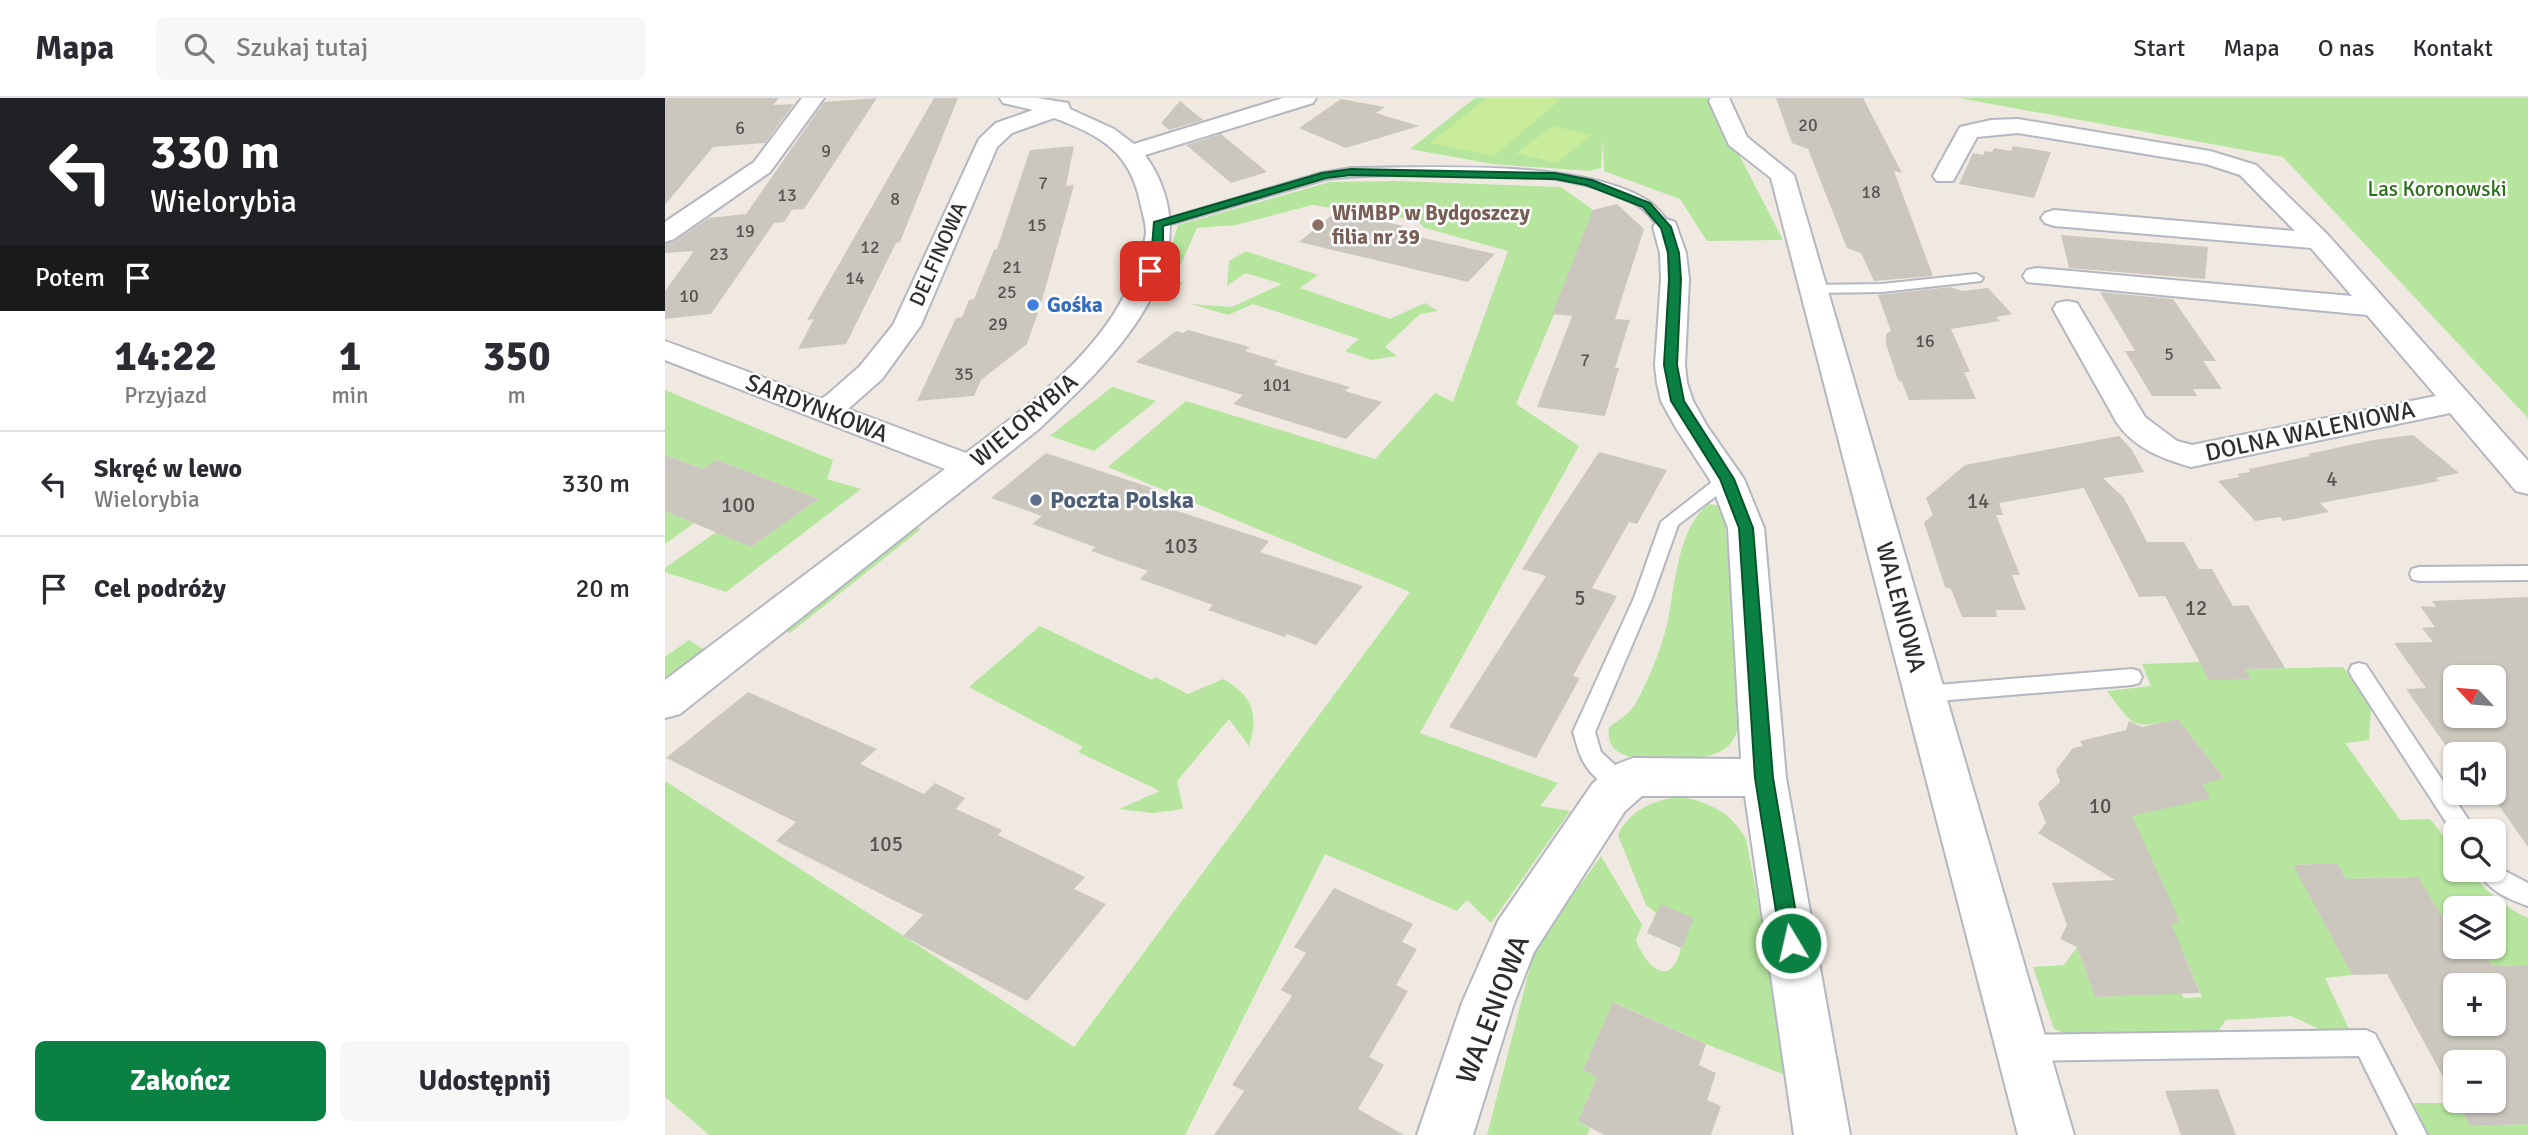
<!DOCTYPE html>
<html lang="pl">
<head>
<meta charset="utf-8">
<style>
	:root { --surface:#fff; --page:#f7f7f7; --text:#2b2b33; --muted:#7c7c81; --line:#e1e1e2; --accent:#0b8043 }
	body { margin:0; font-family:Signika,sans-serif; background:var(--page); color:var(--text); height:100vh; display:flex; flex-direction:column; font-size:26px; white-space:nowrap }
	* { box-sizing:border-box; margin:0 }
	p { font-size:23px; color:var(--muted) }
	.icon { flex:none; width:38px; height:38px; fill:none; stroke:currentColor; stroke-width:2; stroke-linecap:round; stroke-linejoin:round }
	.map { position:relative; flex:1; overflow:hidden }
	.sheet { display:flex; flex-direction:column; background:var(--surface); width:665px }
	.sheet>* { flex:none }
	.top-card { background:#202124; color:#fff; overflow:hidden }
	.needle { width:46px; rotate:296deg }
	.controls { position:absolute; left:1778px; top:567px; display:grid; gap:14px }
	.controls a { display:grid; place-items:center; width:63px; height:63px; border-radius:10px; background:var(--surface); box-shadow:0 2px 5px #0004; font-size:35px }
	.pin { position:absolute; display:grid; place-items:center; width:60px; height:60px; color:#fff; margin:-30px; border-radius:14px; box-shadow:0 4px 10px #0006 }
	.me { position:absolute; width:77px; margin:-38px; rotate:351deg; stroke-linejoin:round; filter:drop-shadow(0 0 5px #0008) }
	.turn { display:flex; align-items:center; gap:24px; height:147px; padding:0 35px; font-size:32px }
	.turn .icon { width:91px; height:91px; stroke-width:2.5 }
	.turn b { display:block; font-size:49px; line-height:60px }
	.then { display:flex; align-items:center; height:66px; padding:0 35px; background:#0003; gap:14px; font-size:26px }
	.eta { display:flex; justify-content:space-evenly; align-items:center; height:119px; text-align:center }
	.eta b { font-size:42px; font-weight:700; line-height:49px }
	.primary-button { display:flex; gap:14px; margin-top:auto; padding:14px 35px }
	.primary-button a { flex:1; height:80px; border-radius:10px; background:var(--accent); color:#fff; font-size:28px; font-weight:700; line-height:80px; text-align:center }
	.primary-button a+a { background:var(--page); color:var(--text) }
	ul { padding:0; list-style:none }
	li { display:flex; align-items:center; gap:21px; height:105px; padding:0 35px; border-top:2px solid var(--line) }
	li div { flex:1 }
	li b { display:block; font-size:26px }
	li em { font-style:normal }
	header { display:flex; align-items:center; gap:42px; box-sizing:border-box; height:98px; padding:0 35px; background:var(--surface); border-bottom:2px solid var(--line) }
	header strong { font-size:33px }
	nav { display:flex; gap:38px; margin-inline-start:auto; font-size:24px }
	.search { width:490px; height:63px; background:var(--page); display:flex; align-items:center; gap:18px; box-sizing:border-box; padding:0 24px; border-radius:10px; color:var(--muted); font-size:26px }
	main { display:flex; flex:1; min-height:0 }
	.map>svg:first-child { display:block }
	.green { fill:#b6e59e }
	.pitch { fill:#c9ec9a }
	.building { fill:#cbc7bf; fill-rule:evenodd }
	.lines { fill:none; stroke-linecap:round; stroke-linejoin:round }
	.service-casing { stroke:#b4b7c1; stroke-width:4 }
	.minor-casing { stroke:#b4b7c1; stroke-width:4 }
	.service { fill:#fff; fill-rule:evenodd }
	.minor { fill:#fff; fill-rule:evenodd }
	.route { fill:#0b8043; stroke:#07532c; stroke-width:2 }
	.education-dot { fill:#8d6e63; stroke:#fff; stroke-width:2.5 }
	.shop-dot { fill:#3f7fe0; stroke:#fff; stroke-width:2.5 }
	.service-dot { fill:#5c6f8a; stroke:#fff; stroke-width:2.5 }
	.labels { text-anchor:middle; stroke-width:5; stroke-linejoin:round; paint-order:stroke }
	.far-number-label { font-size:18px; fill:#555452 }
	.far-park-label { font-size:21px; fill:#2c6e1b; stroke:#fff }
	.far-education-label { font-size:21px; font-weight:bold; fill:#785e54; stroke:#fff; text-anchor:start }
	.far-street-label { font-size:21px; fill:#2e2e2e; stroke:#fff }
	.far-shop-label { font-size:21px; font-weight:bold; fill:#366cbe; stroke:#fff; text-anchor:start }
	.number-label { font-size:21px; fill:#555452 }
	.street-label { font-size:24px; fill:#2e2e2e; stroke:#fff }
	.service-label { font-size:24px; font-weight:bold; fill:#4e5e75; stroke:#fff; text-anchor:start }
	.near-street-label { font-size:28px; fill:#2e2e2e; stroke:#fff }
</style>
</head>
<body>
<header>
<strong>Mapa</strong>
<div class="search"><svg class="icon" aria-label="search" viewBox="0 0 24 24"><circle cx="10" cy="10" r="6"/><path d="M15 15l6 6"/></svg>Szukaj tutaj</div>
<nav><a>Start</a><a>Mapa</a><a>O nas</a><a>Kontakt</a></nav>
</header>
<main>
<section class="sheet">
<div class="top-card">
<div class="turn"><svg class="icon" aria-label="left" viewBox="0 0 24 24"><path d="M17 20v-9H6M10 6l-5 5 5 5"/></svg><div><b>330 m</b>Wielorybia</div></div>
<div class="then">Potem<svg class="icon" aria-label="arrive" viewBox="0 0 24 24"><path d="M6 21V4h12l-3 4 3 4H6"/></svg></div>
</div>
<div class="eta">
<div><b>14:22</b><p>Przyjazd</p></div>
<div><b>1</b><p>min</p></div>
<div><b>350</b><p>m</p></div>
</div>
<ul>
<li><svg class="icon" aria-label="left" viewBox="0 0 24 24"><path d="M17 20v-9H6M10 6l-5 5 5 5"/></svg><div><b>Skręć w lewo</b><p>Wielorybia</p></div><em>330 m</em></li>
<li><svg class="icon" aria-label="arrive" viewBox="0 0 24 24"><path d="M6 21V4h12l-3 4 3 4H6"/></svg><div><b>Cel podróży</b></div><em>20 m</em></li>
</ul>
<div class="primary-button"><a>Zakończ</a><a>Udostępnij</a></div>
</section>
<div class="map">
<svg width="1863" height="1037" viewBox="0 0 1863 1037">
	<rect width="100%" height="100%" fill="#efe9e1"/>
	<path class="green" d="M 810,0 L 1045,0 L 1118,142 L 1042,143 L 1015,101 L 939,73 L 938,41 L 936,70 L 925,73 L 828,66 L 745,51 Z
		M 1294,0 L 1863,0 L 1863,320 L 1618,59 Z
		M 734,83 L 896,89 L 932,115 L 851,306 L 914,348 L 755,635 L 893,685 L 875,708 L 905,713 L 826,825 L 802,802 L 792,813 L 660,756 L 520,1037 L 44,1037 L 0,999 L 0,683 L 409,949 L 745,494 L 443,369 L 521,303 L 710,361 L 770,295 L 788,304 L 843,153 L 760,130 L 752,122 L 647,107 L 571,127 L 532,130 L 510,179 L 518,185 L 510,193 L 493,191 L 513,127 L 665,84 Z
		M 581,153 L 653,177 L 635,190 L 725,221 L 760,205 L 773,213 L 755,216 L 720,249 L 732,258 L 706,262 L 680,253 L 694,241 L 588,206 L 563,217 L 526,206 L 567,209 L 617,186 L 580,175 L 562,188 L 564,163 Z
		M 447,289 L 491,303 L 429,353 L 385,338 Z
		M 0,292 L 168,362 L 162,381 L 196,391 L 61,494 L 0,474 L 0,470 L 51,434 L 86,449 L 154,401 L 52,362 L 38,371 L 0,357 Z
		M 1044,406 L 1056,408 L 1059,414 L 1078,615 C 1075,627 1071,641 1062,649 C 1044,665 971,668 952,653 C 944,647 943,639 944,629 C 952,623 963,617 969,608 C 982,587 998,547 1003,522 C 1010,487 1013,429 1044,406 Z
		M 0,413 L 29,425 L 0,446 Z
		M 247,427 L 256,431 L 125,535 L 118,532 Z
		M 375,528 L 487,582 L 490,579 L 523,596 L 558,581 C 588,598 594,616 584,648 L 564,621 L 512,683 L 518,711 L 488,715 L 454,711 L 495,693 L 413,654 L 418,649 L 304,589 Z
		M 24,542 L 38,551 L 35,565 L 0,592 L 0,559 Z
		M 1535,564 L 1585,581 L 1580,571 L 1678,569 L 1706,610 L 1704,642 L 1680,645 L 1735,722 L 1765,721 L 1790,753 L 1790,772 L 1804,772 C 1820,793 1839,809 1863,820 L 1863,870 L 1861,867 L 1827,868 L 1815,849 L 1829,849 L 1829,810 L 1790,810 L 1790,824 L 1781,824 L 1753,779 L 1681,781 L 1672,765 L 1629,767 L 1687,877 L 1660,880 L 1684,931 L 1656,932 L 1626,918 L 1561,922 L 1553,933 L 1404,937 L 1389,931 L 1368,869 L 1399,867 L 1412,849 L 1430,899 L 1478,897 L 1512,887 L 1519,900 L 1537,899 L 1516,849 L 1499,850 L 1490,826 L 1514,824 L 1460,703 L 1559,680 L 1513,621 C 1467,631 1470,631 1442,593 L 1486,588 L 1477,566 Z
		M 1016,699 C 1044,704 1067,715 1081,741 L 1128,980 L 1041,946 L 949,904 L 918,972 L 932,979 L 913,1023 L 925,1030 L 922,1037 L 822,1037 L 868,858 L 885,829 L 936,758 L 977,827 L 971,842 C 980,868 1006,893 1016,850 L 982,835 L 991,815 L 981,807 L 953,737 C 964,712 990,701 1016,699 Z
		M 1748,1005 L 1792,1005 L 1806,1028 L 1860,1026 L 1863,1006 L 1863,1037 L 1764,1037 Z"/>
	<path class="pitch" d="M 822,0 L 892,0 L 896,1 L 829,58 L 765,45 Z
		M 888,28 L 927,37 L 891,65 L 851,55 Z"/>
	<path class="building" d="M 0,0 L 114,0 L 108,7 L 129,6 L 100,45 L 48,49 L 0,107 Z
		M 212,0 L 139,111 L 127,112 L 119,124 L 109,125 L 46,216 L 0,221 L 0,193 L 29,153 L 0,155 L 0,146 L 10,143 L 44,120 L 81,116 L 159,4 Z
		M 269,0 L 293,0 L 235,144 L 231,145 L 181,246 L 133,251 L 149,221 L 142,222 Z
		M 1111,0 L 1198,0 L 1237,75 L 1229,73 L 1268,178 L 1209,183 L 1196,155 L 1182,150 L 1143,51 L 1127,45 Z
		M 676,1 L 720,9 L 711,15 L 754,28 L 681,50 L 634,30 Z
		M 515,3 L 538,22 L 504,32 L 496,25 Z
		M 556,36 L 602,74 L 566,85 L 521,47 Z
		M 409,48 L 401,88 L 409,87 L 376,206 L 362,246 L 316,282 L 309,298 L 252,303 L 291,220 L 297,219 L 304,202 L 309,201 L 329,152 L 332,151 L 365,52 Z
		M 1348,48 L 1386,54 L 1369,100 L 1294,86 L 1308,55 L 1318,57 L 1320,53 L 1327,54 L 1329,50 L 1346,53 Z
		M 952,106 L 979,131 L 950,221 L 965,222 L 950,270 L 954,270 L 940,318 L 872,309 L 907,218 L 887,216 L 928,112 Z
		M 672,113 L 738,128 L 732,134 L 830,156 L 803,184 L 634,144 Z
		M 1396,137 L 1543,149 L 1540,181 L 1404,170 Z
		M 1285,189 L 1297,193 L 1323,190 L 1347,216 L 1331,219 L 1335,223 L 1286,231 L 1305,274 L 1299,274 L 1311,301 L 1244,302 L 1237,284 L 1233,282 L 1221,246 L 1221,236 L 1226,233 L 1213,197 Z
		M 1435,194 L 1508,201 L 1551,263 L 1538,263 L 1557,291 L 1528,291 L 1532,298 L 1487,298 L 1460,253 L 1470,253 Z
		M 523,232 L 585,249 L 580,253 L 613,263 L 609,267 L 685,289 L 680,293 L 717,304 L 681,341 L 568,306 L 578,297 L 471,264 L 511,233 L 518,235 Z
		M 1748,337 L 1794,375 L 1770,380 L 1775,383 L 1655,405 L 1664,414 L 1618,423 L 1615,419 L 1590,423 L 1553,383 L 1575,379 L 1572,376 L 1585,374 L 1584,371 L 1645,358 L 1643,356 L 1708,342 Z
		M 1454,338 L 1467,352 L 1479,374 L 1438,380 L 1459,400 L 1482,444 L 1519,444 L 1534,471 L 1547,471 L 1568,508 L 1583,507 L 1620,570 L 1580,571 L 1586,581 L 1544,582 L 1500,498 L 1474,499 L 1419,390 L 1334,405 L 1338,417 L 1331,417 L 1355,477 L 1347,477 L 1361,512 L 1331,512 L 1332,519 L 1297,519 L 1286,491 L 1280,489 L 1259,424 L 1268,417 L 1261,400 L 1300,367 Z
		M 934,354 L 1002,372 L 972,426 L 964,424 L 927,490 L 952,498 L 908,578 L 915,580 L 871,660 L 784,629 L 881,478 L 857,471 Z
		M 381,355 L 493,392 L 482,403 L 604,443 L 595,454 L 698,488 L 651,547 L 622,536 L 620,539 L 543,512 L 548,507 L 475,481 L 483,473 L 426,453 L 430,449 L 367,426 L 377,418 L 326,400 Z
		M 0,357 L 38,371 L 52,362 L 154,401 L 86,449 L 0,413 Z
		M 1863,499 L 1863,749 L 1825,695 L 1829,695 L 1829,656 L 1798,656 L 1790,646 L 1790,661 L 1741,591 L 1761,590 L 1729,545 L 1768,544 L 1757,530 L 1770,529 L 1755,508 L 1771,509 L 1767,503 ZM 1790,579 L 1829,579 L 1829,618 L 1790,618 Z
		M 83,594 L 212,651 L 195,666 L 259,696 L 270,685 L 300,700 L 291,711 L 337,732 L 333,737 L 420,779 L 409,791 L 441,806 L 362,903 L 238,838 L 258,817 L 111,743 L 131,724 L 1,660 Z
		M 1513,621 L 1559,680 L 1537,686 L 1546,700 L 1467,718 L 1514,821 L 1512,819 L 1514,825 L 1506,825 L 1535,895 L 1430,899 L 1412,849 L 1395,841 L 1402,827 L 1387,785 L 1450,782 L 1373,735 L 1381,725 L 1373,705 L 1395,684 L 1391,672 L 1408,650 L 1418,648 L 1415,643 L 1461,632 L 1464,623 L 1477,629 Z
		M 1672,765 L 1681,781 L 1753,779 L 1781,824 L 1790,824 L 1790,849 L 1815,849 L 1827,868 L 1863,867 L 1863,1026 L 1805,1028 L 1791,1003 L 1829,1003 L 1829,964 L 1790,964 L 1790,1001 L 1722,876 L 1687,877 L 1628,767 ZM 1790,887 L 1829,887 L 1829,926 L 1790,926 Z
		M 669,790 L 748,826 L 737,844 L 752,851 L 731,887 L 743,893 L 704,959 L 719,967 L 693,1011 L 739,1037 L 549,1037 L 579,993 L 567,987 L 627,898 L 616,892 L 641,855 L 629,849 Z
		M 996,806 L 1029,820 L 1017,850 L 982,835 Z
		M 948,904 L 1041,946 L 1034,967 L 1051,975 L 1042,1002 L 1056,1008 L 1046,1037 L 939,1037 L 913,1023 L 932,979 L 918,972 Z
		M 1553,991 L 1571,1037 L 1516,1037 L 1500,993 Z"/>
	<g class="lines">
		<g class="service-casing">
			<path id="service" d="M 686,70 C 763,70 922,60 986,105 C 994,111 1001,121 1007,129 L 1006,132 L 996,132 C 990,124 983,114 974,108 C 910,71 824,76 753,77 C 722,77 692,77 661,81 L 496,129 L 492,130 L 486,126 L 656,75 Z
				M 1311,176 L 1318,180 L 1316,183 L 1217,194 L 1148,195 L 1141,191 L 1148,187 L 1217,186 Z
				M 1062,375 L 1070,381 L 1068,385 L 1013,427 L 987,500 L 930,634 L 936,654 L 965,681 L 968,688 L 965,695 C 949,700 924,676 917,661 C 913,653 911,643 908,634 L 969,500 L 996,424 L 1056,377 Z
				M 1863,468 L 1863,482 L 1754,483 L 1747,481 L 1745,476 L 1747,471 L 1754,469 Z
				M 1694,565 L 1701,567 L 1811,733 L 1790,733 L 1790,738 L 1687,579 L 1684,573 L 1687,567 Z
				M 1467,571 L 1474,573 L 1477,579 L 1474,585 L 1467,587 L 1260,604 L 1253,602 L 1250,596 L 1253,590 L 1260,588 Z
				M 1829,763 L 1840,773 L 1863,785 L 1863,808 C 1843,801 1822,792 1813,772 L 1829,772 Z
				M 1701,932 L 1710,936 L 1762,1037 L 1733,1037 L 1694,958 L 1358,963 L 1349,959 L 1345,950 L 1349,941 L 1358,937 Z"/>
		</g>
		<g class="minor-casing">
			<path id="minor" d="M 137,0 L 159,0 L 105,74 L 9,141 L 0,144 L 0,124 L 89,64 Z
				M 335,0 L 372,0 L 403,5 L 405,11 L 449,31 L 469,46 L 618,0 L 651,0 L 648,5 L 480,57 C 554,162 446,263 374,331 L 15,616 L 0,620 L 0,582 L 280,371 L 0,262 L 0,243 L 156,301 L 162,297 L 195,268 L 228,227 L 314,41 L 331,25 L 368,12 L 338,5 ZM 389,20 C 437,38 466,54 476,108 C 478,116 481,126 481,134 C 481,142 476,152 474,160 C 451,245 368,304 301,355 L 183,311 L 217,281 L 256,227 L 332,49 L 347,35 Z
				M 1046,0 L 1064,0 L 1082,39 L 1129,77 L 1409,1037 L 1353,1037 L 1106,80 L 1064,47 L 1044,3 Z
				M 1353,21 L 1545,53 L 1591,67 L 1663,137 L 1863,363 L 1863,396 L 1851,393 L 1785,315 L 1526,369 C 1498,361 1469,350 1452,325 L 1388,211 L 1392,205 L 1402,203 L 1412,205 L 1480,319 L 1512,343 L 1527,347 L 1771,298 L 1702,217 L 1362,184 L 1358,178 L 1362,172 L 1372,170 L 1687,198 L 1646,150 L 1389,128 L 1380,125 L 1376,120 L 1380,115 L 1389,112 L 1630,133 L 1575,77 L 1541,66 L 1353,35 L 1312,39 L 1288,83 L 1272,83 L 1268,78 L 1295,29 L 1326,22 Z
				M 1001,121 L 1010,124 L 1021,155 L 1024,181 L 1020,267 L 1022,285 L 1028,303 L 1042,328 L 1079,381 L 1099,430 L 1121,680 L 1185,1037 L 1129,1037 L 1080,698 L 977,698 L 960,713 L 869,854 L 849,905 L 808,1037 L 752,1037 L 797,905 L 833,823 L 928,685 L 952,666 L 968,660 L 1076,661 L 1063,430 L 1045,382 L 1011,330 L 996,303 L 992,285 L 990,267 L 996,181 L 995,155 L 988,129 L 992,124 Z"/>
		</g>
		<use href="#service" class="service"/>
		<use href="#minor" class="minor"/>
	</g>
	<path class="route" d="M 686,71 L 890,75 L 927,82 L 985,105 L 1006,129 L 1014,155 L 1016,181 L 1012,267 L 1019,303 L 1069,381 L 1088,430 L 1108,680 L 1136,845 L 1133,852 L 1126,854 L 1119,852 L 1116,845 L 1090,680 L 1074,430 L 1055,381 L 1006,303 L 999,267 L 1004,181 L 1003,155 L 996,130 L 978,109 L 921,87 L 890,81 L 686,77 L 661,80 L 498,128 L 498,149 L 490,173 L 485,176 L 479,173 L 487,149 L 489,124 L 657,75 Z"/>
	<circle class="education-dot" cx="653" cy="127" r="7"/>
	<circle class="shop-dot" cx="368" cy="207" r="7"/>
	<circle class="service-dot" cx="371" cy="402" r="7"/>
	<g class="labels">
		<g class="far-number-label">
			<text x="1143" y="33">20</text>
			<text x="75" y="36">6</text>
			<text x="161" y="59">9</text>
			<text x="378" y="91">7</text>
			<text x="1206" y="100">18</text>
			<text x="122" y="103">13</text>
			<text x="230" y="107">8</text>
			<text x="372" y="133">15</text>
			<text x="80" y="139">19</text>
			<text x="205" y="155">12</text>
			<text x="54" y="162">23</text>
			<text x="347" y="175">21</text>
			<text x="190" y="186">14</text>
			<text x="342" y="200">25</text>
			<text x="24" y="204">10</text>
			<text x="333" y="232">29</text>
			<text x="1260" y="249">16</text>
			<text x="1504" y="262">5</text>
			<text x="920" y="268">7</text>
			<text x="299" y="282">35</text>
			<text x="612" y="293">101</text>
		</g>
		<g class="far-park-label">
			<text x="1772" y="98">Las Koronowski</text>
		</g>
		<g class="far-education-label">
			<text x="667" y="122">WiMBP w Bydgoszczy<tspan x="667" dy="24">filia nr 39</tspan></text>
		</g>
		<g class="far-street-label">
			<text transform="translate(273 156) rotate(-66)" y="7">DELFINOWA</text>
		</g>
		<g class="far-shop-label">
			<text x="382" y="214">Gośka</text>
		</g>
		<g class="number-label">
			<text x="1667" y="388">4</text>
			<text x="1313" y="410">14</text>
			<text x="73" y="414">100</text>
			<text x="516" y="455">103</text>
			<text x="915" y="507">5</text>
			<text x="1531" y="517">12</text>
			<text x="1435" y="715">10</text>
			<text x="221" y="753">105</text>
		</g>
		<g class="street-label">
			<text transform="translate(152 310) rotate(21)" y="8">SARDYNKOWA</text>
			<text transform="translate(359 322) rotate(-40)" y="8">WIELORYBIA</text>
			<text transform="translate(1645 333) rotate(-12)" y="8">DOLNA WALENIOWA</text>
			<text transform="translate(1236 509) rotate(75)" y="8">WALENIOWA</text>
		</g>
		<g class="service-label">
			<text x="385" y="410">Poczta Polska</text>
		</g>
		<g class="near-street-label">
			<text transform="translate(827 911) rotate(-69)" y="10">WALENIOWA</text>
		</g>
	</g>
</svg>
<div class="controls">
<a><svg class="needle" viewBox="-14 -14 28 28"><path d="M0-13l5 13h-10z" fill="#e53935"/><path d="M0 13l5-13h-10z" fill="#7c7c81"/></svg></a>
<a><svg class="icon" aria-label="sound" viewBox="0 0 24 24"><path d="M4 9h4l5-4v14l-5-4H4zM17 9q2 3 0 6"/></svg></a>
<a><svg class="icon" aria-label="search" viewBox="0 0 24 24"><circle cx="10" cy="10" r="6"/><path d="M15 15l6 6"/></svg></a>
<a><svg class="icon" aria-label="layers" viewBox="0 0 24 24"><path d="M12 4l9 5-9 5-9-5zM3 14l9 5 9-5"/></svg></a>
<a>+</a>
<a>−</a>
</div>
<div class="pin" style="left:485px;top:173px;background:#d93025"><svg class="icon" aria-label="arrive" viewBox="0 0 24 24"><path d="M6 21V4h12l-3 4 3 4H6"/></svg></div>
<svg class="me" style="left:1126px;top:845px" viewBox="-20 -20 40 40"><circle r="17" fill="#0b8043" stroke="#fff" stroke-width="3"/><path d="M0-11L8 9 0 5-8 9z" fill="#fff"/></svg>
</div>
</main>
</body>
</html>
